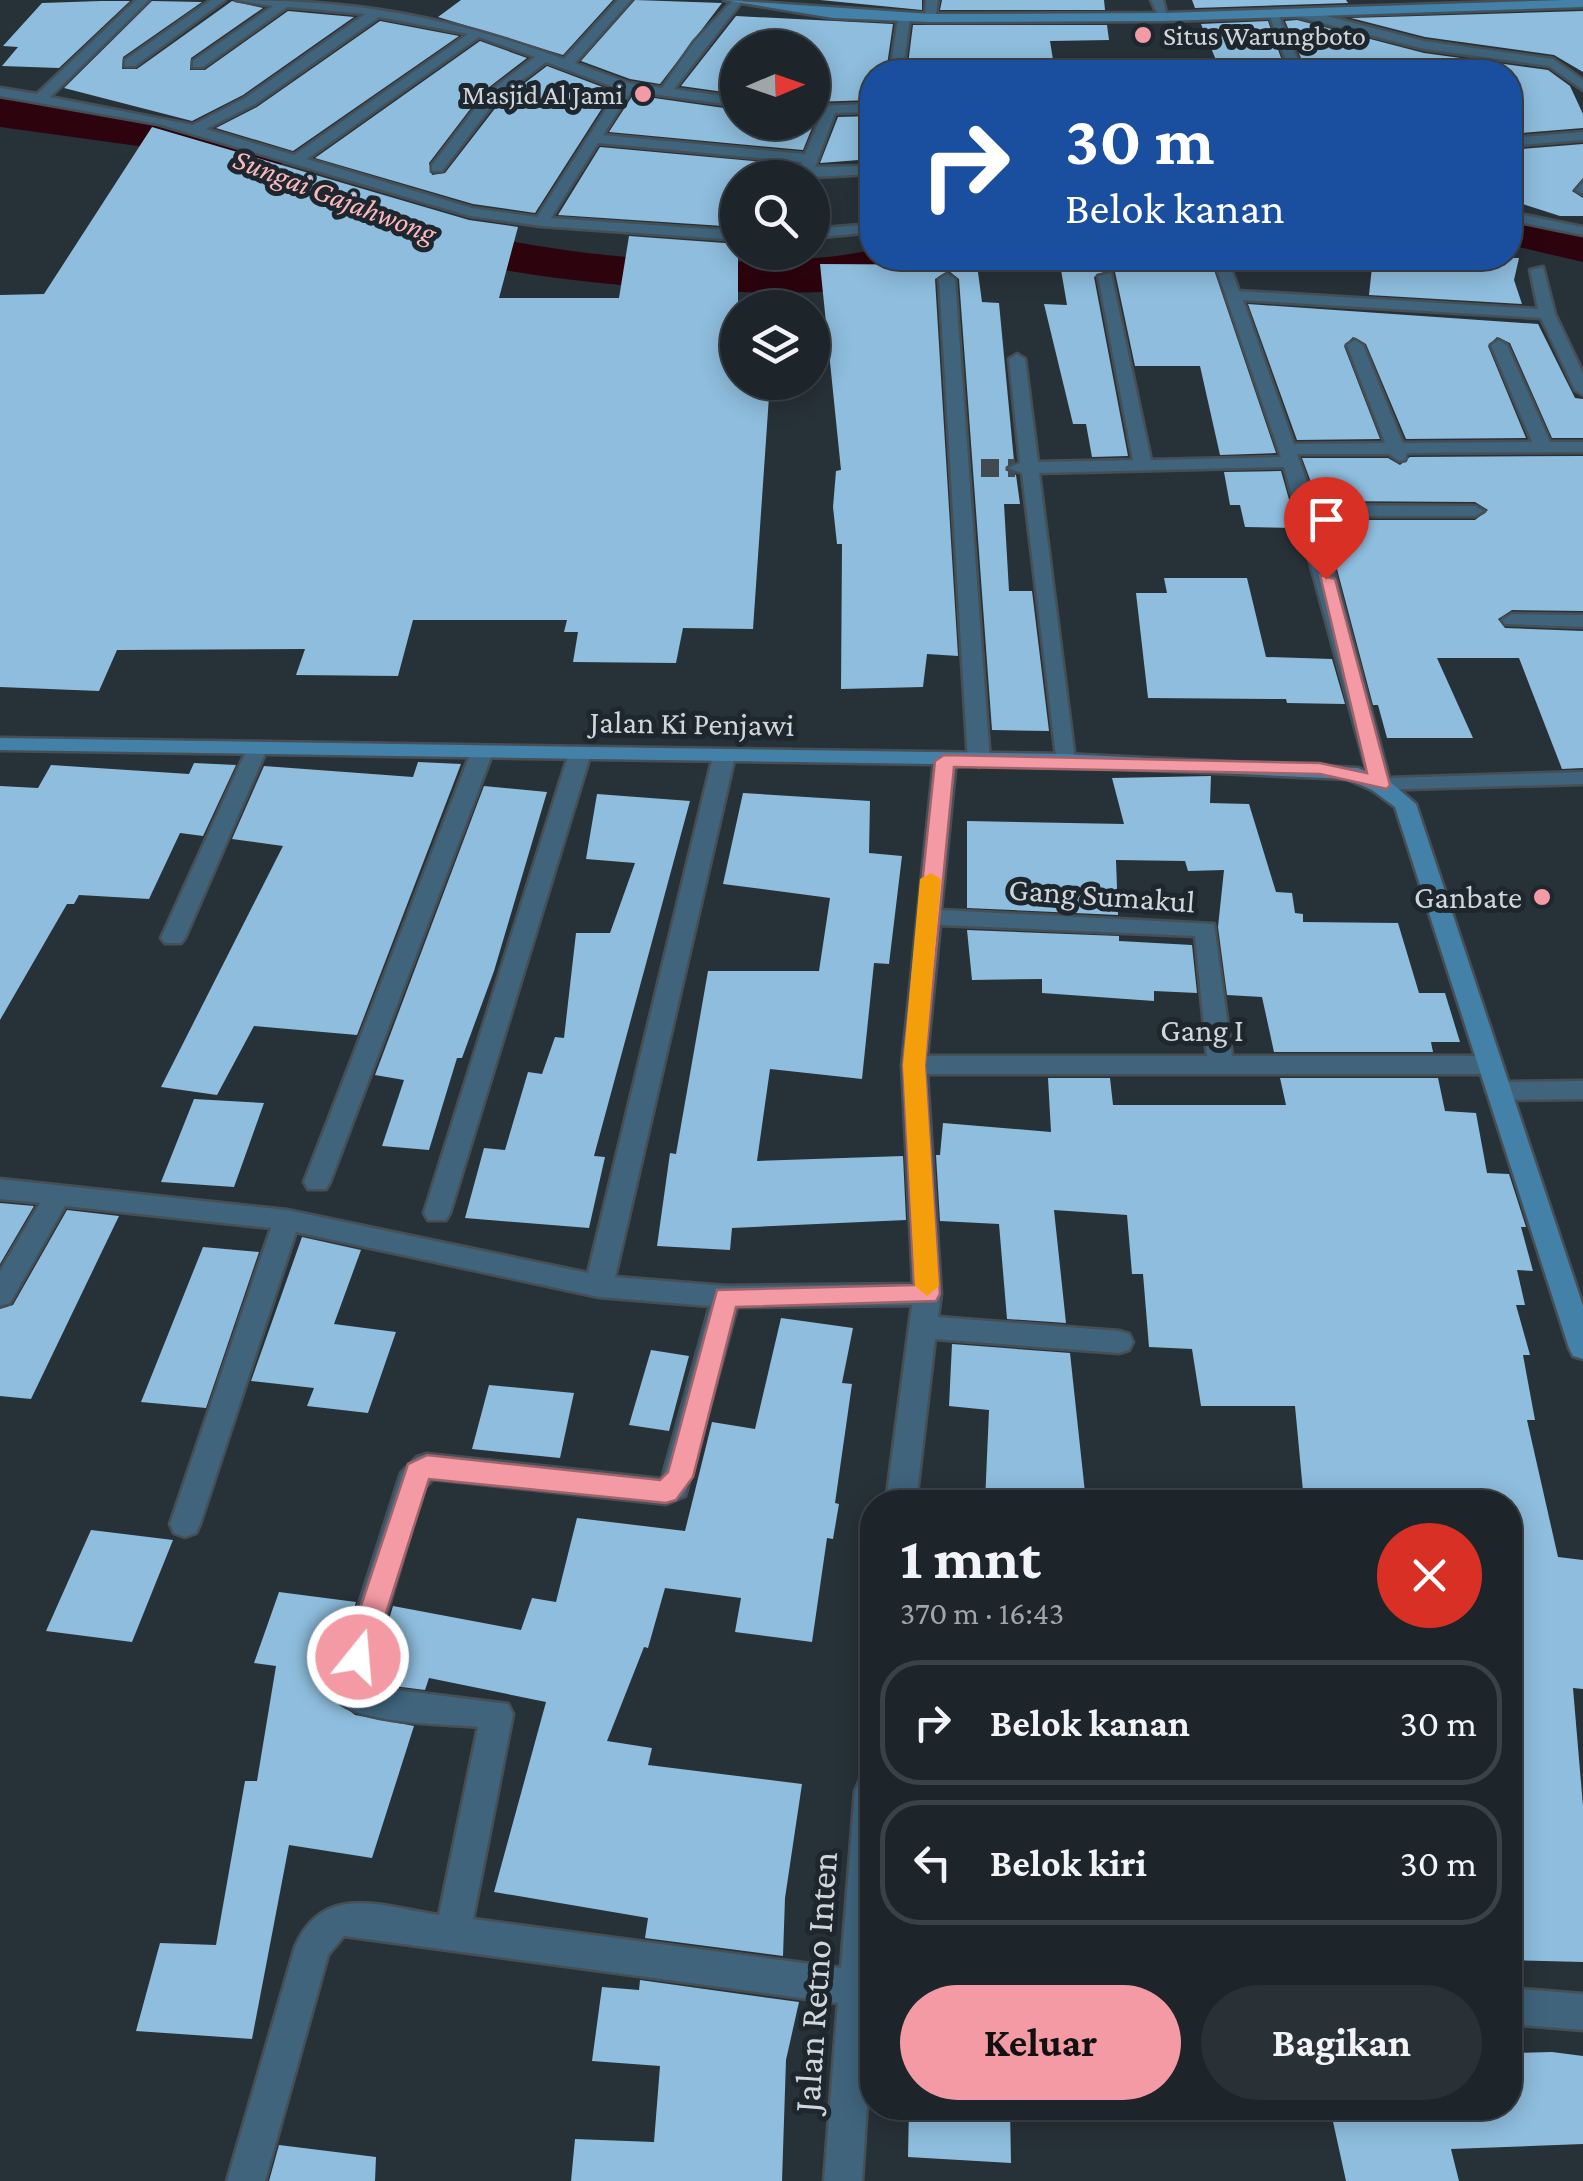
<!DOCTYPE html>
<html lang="id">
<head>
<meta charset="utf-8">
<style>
	:root { --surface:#1d252a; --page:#2a3136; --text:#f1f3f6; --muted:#a0a5a8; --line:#3b4247; --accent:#f49aa4 }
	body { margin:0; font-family:"Crimson Pro",serif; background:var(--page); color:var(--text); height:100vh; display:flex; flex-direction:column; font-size:38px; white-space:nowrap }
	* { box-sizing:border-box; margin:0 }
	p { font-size:32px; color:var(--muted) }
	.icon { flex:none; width:55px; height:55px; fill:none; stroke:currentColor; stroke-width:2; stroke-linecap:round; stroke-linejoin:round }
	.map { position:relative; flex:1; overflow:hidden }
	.panel { position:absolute; left:860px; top:1490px; width:662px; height:630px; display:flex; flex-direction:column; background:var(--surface); border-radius:40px; box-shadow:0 5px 25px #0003,0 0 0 2px var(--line) }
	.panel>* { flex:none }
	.top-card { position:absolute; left:860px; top:60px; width:662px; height:210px; border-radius:40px; box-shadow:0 5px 25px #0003,0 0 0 2px var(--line); background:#1a4fa0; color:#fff; overflow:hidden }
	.needle { width:65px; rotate:88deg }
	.tools { position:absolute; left:720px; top:30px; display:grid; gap:20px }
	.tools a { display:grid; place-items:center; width:110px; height:110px; border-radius:50%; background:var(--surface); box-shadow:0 5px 25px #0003,0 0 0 2px var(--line); font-size:50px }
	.pin { position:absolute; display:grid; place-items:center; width:85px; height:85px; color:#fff; margin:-102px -42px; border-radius:50% 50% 50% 0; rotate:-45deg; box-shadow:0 0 10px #0007 }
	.pin .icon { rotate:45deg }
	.me { position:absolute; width:110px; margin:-55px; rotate:17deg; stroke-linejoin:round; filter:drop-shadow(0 0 8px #0008) }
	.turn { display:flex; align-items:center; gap:35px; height:210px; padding:0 40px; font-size:45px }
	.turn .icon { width:130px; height:130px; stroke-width:2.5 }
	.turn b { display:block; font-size:70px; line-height:85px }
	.round { display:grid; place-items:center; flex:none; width:105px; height:105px; border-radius:52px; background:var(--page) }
	.overview { display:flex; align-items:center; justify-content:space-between; height:170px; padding:0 40px }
	h1 { font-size:60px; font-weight:700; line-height:75px }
	.button { display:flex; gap:20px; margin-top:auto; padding:20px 40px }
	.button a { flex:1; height:115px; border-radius:60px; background:var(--accent); color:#111; font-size:40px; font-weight:700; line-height:115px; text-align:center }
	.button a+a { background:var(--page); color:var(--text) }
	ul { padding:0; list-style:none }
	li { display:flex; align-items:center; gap:30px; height:125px; margin:0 20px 15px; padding:0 20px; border:5px solid var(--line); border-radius:40px }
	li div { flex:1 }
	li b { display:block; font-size:38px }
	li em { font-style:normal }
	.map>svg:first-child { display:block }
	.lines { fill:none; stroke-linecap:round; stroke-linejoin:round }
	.river { fill:#2d040d; fill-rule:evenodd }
	.building { fill:#8ebddd }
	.minor-tunnel { stroke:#404a50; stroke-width:18; stroke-dasharray:18 9; stroke-linecap:butt }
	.minor-casing { stroke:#454f55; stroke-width:5 }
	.secondary-casing { stroke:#454f55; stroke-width:5 }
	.minor { fill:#3f647c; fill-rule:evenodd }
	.secondary { fill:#4481a8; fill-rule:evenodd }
	.route { fill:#f49aa4; stroke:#9f646b; stroke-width:2.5 }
	.slow { fill:#f59e0b }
	.poi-dot { fill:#f49aa4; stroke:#1d272d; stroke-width:4 }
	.labels { text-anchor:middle; stroke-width:10; stroke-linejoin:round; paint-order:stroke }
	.far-poi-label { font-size:28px; fill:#d0d6db; stroke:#1d272d; text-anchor:start }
	.far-water-label { font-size:30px; font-style:italic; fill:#fbb8bf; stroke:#1d272d }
	.street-label { font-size:32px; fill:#d0d6db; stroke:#1d272d }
	.poi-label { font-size:32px; fill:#d0d6db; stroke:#1d272d; text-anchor:end }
	.near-street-label { font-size:38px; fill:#d0d6db; stroke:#1d272d }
</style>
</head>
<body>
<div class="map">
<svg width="1583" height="2181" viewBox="0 0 1583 2181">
	<rect width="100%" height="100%" fill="#273138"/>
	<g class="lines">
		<path class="river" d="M 0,99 L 165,122 L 275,153 L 282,163 L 275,173 L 258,177 L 160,149 L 0,127 Z
			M 398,205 C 416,209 430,219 447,225 C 554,260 763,273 872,250 L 872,258 L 934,258 L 926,269 C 893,277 855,290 821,292 C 741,296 417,283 373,220 L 380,209 Z
			M 1510,215 L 1583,232 L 1583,262 L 1510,245 Z"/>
	</g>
	<path class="building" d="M 461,0 L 613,0 L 563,55 L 438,17 Z
		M 635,0 L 722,3 L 660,84 L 630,79 L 581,61 Z
		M 820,0 L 922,0 L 922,10 Z
		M 942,0 L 1104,0 L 1105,10 L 940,10 Z
		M 1192,0 L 1346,0 L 1348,3 L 1195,8 Z
		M 101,1 L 130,1 L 59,68 L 2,66 L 18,47 L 3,46 L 42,3 Z
		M 152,1 L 202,2 L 123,57 L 122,69 L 137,69 L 232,1 L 263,8 L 191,58 L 190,70 L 205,70 L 288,11 L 354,17 L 243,95 L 192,121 L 64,88 Z
		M 1583,11 L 1583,72 L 1554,55 L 1425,37 L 1351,18 Z
		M 736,16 L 893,24 L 886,72 L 872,72 L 872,100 L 812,102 L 812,48 L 738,48 L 738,94 L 681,86 Z
		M 1297,20 L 1424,53 L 1548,70 L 1570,86 L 1583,114 L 1583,128 L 1510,134 L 1510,72 L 1307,72 L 1285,21 Z
		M 380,21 L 459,36 L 293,151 L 216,128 L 257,107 Z
		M 1268,21 L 1286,72 L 1221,72 L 1201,24 Z
		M 913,25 L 1107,25 L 1109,40 L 1050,41 L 1055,72 L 907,72 Z
		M 480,41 L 527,58 L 484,91 L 429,163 L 432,175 L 445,173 L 500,102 L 547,66 L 613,91 L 535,213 L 473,204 L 315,158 Z
		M 633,95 L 738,110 L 738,122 L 812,122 L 816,118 L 803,150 L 609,132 Z
		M 872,116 L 872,159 L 820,163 L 838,117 Z
		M 152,127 L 469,220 L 518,227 L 499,298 L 619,298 L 629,236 L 738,244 L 738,382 L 770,382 L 753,629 L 683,628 L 676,663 L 573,662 L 578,632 L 564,632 L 567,620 L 413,620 L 398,676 L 296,675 L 305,649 L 117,650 L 99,691 L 0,687 L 0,295 L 44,294 Z
		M 1583,144 L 1583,178 L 1572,191 L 1583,198 L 1583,216 L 1560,216 L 1510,200 L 1510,150 Z
		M 600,147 L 797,165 L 792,178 L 738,178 L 738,227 L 558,215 Z
		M 1059,258 L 1210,258 L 1276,453 L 1220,455 L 1200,366 L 1135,366 L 1115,272 L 1110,269 L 1094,277 L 1128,456 L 1092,457 L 1086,424 L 1073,424 L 1044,304 L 1067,305 Z
		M 1373,258 L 1519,258 L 1514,280 L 1522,304 L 1369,295 Z
		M 820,264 L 977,265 L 982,302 L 999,303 L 1014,461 L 1005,470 L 1016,475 L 1020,504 L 1004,504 L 1009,591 L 1032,591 L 1049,731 L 992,730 L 959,279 L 949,271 L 935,279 L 958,656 L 927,654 L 923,687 L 841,689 L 842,544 L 837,544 L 833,507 L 836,471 L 841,470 Z
		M 1248,304 L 1538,324 L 1575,398 L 1583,399 L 1583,438 L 1552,438 L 1510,343 L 1497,337 L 1488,346 L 1526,438 L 1406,439 L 1366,344 L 1353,337 L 1344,346 L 1380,439 L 1297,440 Z
		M 1583,456 L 1583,611 L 1512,610 L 1498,619 L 1505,628 L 1583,631 L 1583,768 L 1562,769 L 1519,658 L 1437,658 L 1473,738 L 1387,738 L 1378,705 L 1373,705 L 1324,520 L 1475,520 L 1488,510 L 1475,502 L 1318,501 L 1302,458 L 1388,458 L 1400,465 L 1410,457 Z
		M 1281,471 L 1297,528 L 1245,527 L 1240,505 L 1230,505 L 1224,472 Z
		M 1164,578 L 1247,578 L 1266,657 L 1332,659 L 1345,704 L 1287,703 L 1286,699 L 1148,698 L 1136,593 L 1167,593 Z
		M 418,762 L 461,764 L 357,1035 L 254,1026 L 217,1095 L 161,1087 L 283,846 L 232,839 L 264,766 L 413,777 Z
		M 194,763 L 236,765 L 203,836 L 180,833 L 149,899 L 79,895 L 74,904 L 67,904 L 0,1020 L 0,786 L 38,788 L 51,765 L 189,774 Z
		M 1211,776 L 1210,803 L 1249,804 L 1276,892 L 1292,893 L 1295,913 L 1303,914 L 1303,922 L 1398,923 L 1419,993 L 1445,993 L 1460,1042 L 1431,1042 L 1433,1052 L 1274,1052 L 1262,997 L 1227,995 L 1218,927 L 1224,870 L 1188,871 L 1185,861 L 1116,860 L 1118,915 L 967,908 L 967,821 L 1124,824 L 1112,778 Z
		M 484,786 L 547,792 L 494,971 L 462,1058 L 457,1058 L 429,1150 L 382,1146 L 404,1080 L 375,1075 Z
		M 743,793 L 870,801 L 869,853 L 902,856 L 889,964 L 874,963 L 862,1079 L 770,1069 L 757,1161 L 903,1156 L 906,1220 L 732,1228 L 730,1250 L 657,1246 L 670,1153 L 676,1154 L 708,971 L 819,971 L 830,898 L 723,884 Z
		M 597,794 L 690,801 L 594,1156 L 605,1157 L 589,1228 L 465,1218 L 484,1148 L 505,1150 L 528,1072 L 542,1074 L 555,1037 L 564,1038 L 576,933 L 610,933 L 635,863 L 586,859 Z
		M 967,930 L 1119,936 L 1119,941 L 1192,945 L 1197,993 L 1154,991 L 1154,1001 L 1042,993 L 1042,979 L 972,980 Z
		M 1048,1078 L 1110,1078 L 1113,1105 L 1286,1105 L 1280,1078 L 1438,1078 L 1445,1111 L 1476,1113 L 1487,1173 L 1509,1174 L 1526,1227 L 1521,1227 L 1533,1271 L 1517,1270 L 1525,1305 L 1516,1305 L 1530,1355 L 1523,1355 L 1535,1420 L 1527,1420 L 1558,1557 L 1583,1560 L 1583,1689 L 1573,1688 L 1583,1806 L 1583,1962 L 1510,1960 L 1510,1502 L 1304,1502 L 1295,1406 L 1201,1406 L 1192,1349 L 1149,1347 L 1143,1274 L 1132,1274 L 1127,1215 L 1054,1210 L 1066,1323 L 1007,1319 L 999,1224 L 940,1221 L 936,1155 L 940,1155 L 943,1123 L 1051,1132 Z
		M 194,1099 L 264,1103 L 234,1187 L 161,1182 Z
		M 0,1203 L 34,1206 L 0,1264 Z
		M 67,1210 L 119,1216 L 31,1399 L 0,1396 L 0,1309 L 13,1305 Z
		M 302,1237 L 361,1250 L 334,1324 L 396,1332 L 368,1413 L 307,1406 L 314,1388 L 251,1381 Z
		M 203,1247 L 259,1252 L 206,1408 L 141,1402 Z
		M 781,1318 L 853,1328 L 842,1383 L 852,1384 L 835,1503 L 839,1504 L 833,1539 L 827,1538 L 812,1642 L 735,1632 L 741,1598 L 665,1588 L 648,1648 L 644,1647 L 607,1741 L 652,1748 L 648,1765 L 802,1784 L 785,1898 L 783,1956 L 645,1938 L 648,1918 L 494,1892 L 546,1702 L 429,1678 L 425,1690 L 370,1683 L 393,1606 L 521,1630 L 532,1598 L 556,1602 L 577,1518 L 685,1531 L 712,1422 L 755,1429 Z
		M 952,1344 L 1070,1353 L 1086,1502 L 985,1502 L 989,1410 L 949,1406 Z
		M 651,1350 L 689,1356 L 669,1431 L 629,1425 Z
		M 489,1385 L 574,1393 L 560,1458 L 472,1449 Z
		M 91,1530 L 173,1540 L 132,1642 L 46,1631 Z
		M 279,1592 L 356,1602 L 328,1694 L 355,1715 L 414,1726 L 372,1858 L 289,1845 L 252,2039 L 136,2031 L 160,1943 L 216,1945 L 245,1781 L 257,1781 L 276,1666 L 254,1663 Z
		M 640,1980 L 799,2002 L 786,2060 L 782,2181 L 571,2181 L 575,2139 L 654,2142 L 660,2066 L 592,2061 L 602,1987 L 639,1990 Z
		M 1552,2052 L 1583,2056 L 1583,2144 L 1451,2149 L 1459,2181 L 1346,2181 L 1330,2108 L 1510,2108 L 1510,2053 Z
		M 909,2108 L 1010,2108 L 1011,2163 L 908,2157 Z
		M 279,2145 L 376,2157 L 375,2181 L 269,2181 Z"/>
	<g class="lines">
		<path class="minor-tunnel" d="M 981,468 L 1015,468"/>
		<g class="minor-casing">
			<path id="minor" d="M 136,0 L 149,0 L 50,97 L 193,125 L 245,98 L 365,14 L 287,7 L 203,67 L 193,67 L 193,61 L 273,6 L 236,0 C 358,0 449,17 564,59 L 618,0 L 631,0 L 575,63 L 629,83 L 662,88 L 694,42 L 733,0 L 743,0 L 674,89 L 738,98 L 738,106 L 631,91 L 603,135 L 805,154 L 822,114 L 812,114 L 812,106 L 872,104 L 872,112 L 835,113 L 815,167 L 872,166 L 872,174 L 796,178 L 802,162 L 598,143 L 551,218 L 738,231 L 738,240 L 541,226 L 470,216 L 158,124 L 0,96 L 0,88 L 37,94 ZM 379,17 L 468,34 L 294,155 L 206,129 L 255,104 ZM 479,37 L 535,57 L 487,93 L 432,165 L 432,171 L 442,171 L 497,99 L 546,62 L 619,89 L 537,217 L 472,208 L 307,159 Z
				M 211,0 L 225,0 L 135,66 L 125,66 L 125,60 Z
				M 926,0 L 938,0 L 935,21 L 925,18 Z
				M 1151,0 L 1163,0 L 1168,20 L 1160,20 Z
				M 1299,9 L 1424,41 L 1553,59 L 1583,80 L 1583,90 L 1549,66 L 1424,49 L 1295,16 Z
				M 1268,11 L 1278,14 L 1303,72 L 1290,72 Z
				M 904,14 L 910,18 L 903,72 L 890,72 L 898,18 Z
				M 1583,132 L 1583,140 L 1510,146 L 1510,138 Z
				M 1583,182 L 1583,194 L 1576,190 Z
				M 1510,212 L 1583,227 L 1583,235 L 1510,220 Z
				M 872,224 L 872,232 L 812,238 L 812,229 Z
				M 1213,258 L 1227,258 L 1239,291 L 1538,309 L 1530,270 L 1543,267 L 1555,314 L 1583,373 L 1583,395 L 1575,390 L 1541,318 L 1243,300 L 1294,444 L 1385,443 L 1347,345 L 1355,340 L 1363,345 L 1403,443 L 1532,442 L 1491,345 L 1499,340 L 1507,345 L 1550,442 L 1583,442 L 1583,452 L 1407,453 L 1405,460 L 1399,461 L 1389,454 L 1297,454 L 1315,505 L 1475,506 L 1484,511 L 1475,516 L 1319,516 L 1389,778 L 1583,772 L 1583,784 L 1372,790 L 1284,467 L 1039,473 L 1075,760 L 1064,766 L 1057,764 L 1022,473 L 1008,468 L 1020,463 L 1009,359 L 1017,354 L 1025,359 L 1038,462 L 1133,460 L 1098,276 L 1111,273 L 1151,460 L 1281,457 Z
				M 947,274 L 955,279 L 990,761 L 979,767 L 968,761 L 939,279 Z
				M 1512,614 L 1583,615 L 1583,627 L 1505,624 L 1502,620 Z
				M 257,743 L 267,749 L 185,938 L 181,943 L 165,943 L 161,938 L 247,749 Z
				M 482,746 L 493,752 L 330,1182 L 326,1189 L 308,1189 L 304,1182 L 471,752 Z
				M 580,747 L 591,753 L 450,1213 L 446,1220 L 428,1220 L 424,1213 L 569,753 Z
				M 724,750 L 735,756 L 615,1277 L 726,1286 L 913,1284 L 902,1065 L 934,761 L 945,755 L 956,761 L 941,910 L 1214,924 L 1232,1056 L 1491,1056 L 1503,1065 L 1491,1074 L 927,1074 L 941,1294 L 938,1317 L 1119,1331 L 1129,1334 L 1133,1342 L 1129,1350 L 1119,1353 L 935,1339 L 916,1502 L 886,1502 L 912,1305 L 737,1307 L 685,1496 L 666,1504 L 433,1479 L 424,1488 L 365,1686 L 508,1704 L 513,1714 L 473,1919 L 841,1968 L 855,1791 L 860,1780 L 872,1776 L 872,2026 L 862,2181 L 824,2181 L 838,2003 L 344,1936 L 328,1955 L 265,2181 L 227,2181 L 295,1947 C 323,1881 383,1907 439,1915 L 478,1727 C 443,1723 347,1726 331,1692 L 401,1473 L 417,1457 L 427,1454 L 662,1479 L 710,1306 L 599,1297 L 296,1232 L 200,1524 L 196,1533 L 185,1537 L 174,1533 L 170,1524 L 271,1228 L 65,1206 L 10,1303 L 0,1306 L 0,1271 L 40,1203 L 0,1199 L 0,1179 L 287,1210 L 588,1273 L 713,756 ZM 940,925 L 1195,936 L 1207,1056 L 927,1056 Z
				M 1583,1081 L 1583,1099 L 1499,1100 L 1486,1091 L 1499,1082 Z
				M 1510,1988 L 1583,1994 L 1583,2030 L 1510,2024 Z"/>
		</g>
		<g class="secondary-casing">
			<path id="secondary" d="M 724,0 L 931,14 L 1164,13 L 1563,0 L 1583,0 L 1583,7 L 1164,21 L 931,22 L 833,18 Z
				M 0,738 L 1064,754 L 1358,768 L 1388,780 L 1416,804 L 1583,1306 L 1583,1359 L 1573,1356 L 1569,1348 L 1395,807 L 1372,790 L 1347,779 L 1064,766 L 0,750 Z"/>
		</g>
		<use href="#minor" class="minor"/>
		<use href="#secondary" class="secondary"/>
	</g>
	<path class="route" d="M 1320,575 L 1335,579 L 1390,785 L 1387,789 L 1320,774 L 954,767 L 925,1065 L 940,1294 L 936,1301 L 736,1307 L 693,1477 L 676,1500 L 666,1503 L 429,1479 L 372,1657 L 368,1666 L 358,1670 L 348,1666 L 344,1657 L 408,1464 L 427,1455 L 660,1480 L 668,1472 L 717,1290 L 914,1285 L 903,1065 L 935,761 L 944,755 L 1320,763 L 1367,773 Z"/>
	<path class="slow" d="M 931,873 L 941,879 L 925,1065 L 939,1286 L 927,1296 L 915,1286 L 903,1065 L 920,879 Z"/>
	<g class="poi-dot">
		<circle cx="1143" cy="35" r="10"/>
		<circle cx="643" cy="94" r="10"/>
		<circle cx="1542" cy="897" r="10"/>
	</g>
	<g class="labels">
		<g class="far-poi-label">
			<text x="1163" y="45">Situs Warungboto</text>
			<text x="623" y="104" text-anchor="end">Masjid Al Jami</text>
		</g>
		<g class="far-water-label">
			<text transform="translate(335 196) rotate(21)" y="10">Sungai Gajahwong</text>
		</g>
		<g class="street-label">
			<text transform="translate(692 723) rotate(1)" y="11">Jalan Ki Penjawi</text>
			<text transform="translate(1102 895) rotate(4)" y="11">Gang Sumakul</text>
			<text x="1202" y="1041">Gang I</text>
		</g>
		<g class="poi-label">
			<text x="1522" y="908">Ganbate</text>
		</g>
		<g class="near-street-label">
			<text transform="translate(815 1982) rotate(-86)" y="13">Jalan Retno Inten</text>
		</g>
	</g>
</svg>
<div class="tools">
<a><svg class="needle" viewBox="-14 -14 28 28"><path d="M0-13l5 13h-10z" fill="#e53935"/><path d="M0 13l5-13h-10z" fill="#a0a5a8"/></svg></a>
<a><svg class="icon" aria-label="search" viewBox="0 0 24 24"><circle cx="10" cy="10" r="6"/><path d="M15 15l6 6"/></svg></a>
<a><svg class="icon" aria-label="layers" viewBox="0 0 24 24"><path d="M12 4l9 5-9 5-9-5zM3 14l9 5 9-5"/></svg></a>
</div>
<div class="pin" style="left:1326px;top:579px;background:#d93025"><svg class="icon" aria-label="arrive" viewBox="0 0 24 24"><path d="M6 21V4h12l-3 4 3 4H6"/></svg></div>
<svg class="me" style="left:358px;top:1657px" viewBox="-20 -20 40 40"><circle r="17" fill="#f49aa4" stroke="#fff" stroke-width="3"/><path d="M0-11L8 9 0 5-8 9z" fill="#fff"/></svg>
<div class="top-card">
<div class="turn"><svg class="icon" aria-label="right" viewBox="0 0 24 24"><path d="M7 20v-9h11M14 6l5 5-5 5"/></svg><div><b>30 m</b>Belok kanan</div></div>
</div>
<section class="panel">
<div class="overview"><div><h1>1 mnt</h1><p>370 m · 16:43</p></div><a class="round" style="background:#d93025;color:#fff"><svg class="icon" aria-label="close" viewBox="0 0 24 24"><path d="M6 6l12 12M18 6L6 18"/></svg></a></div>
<ul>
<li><svg class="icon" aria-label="right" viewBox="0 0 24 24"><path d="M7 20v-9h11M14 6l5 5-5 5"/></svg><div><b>Belok kanan</b></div><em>30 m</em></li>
<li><svg class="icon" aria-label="left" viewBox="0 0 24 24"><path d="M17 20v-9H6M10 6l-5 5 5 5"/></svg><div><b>Belok kiri</b></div><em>30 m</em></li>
</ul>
<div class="button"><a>Keluar</a><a>Bagikan</a></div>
</section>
</div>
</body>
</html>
